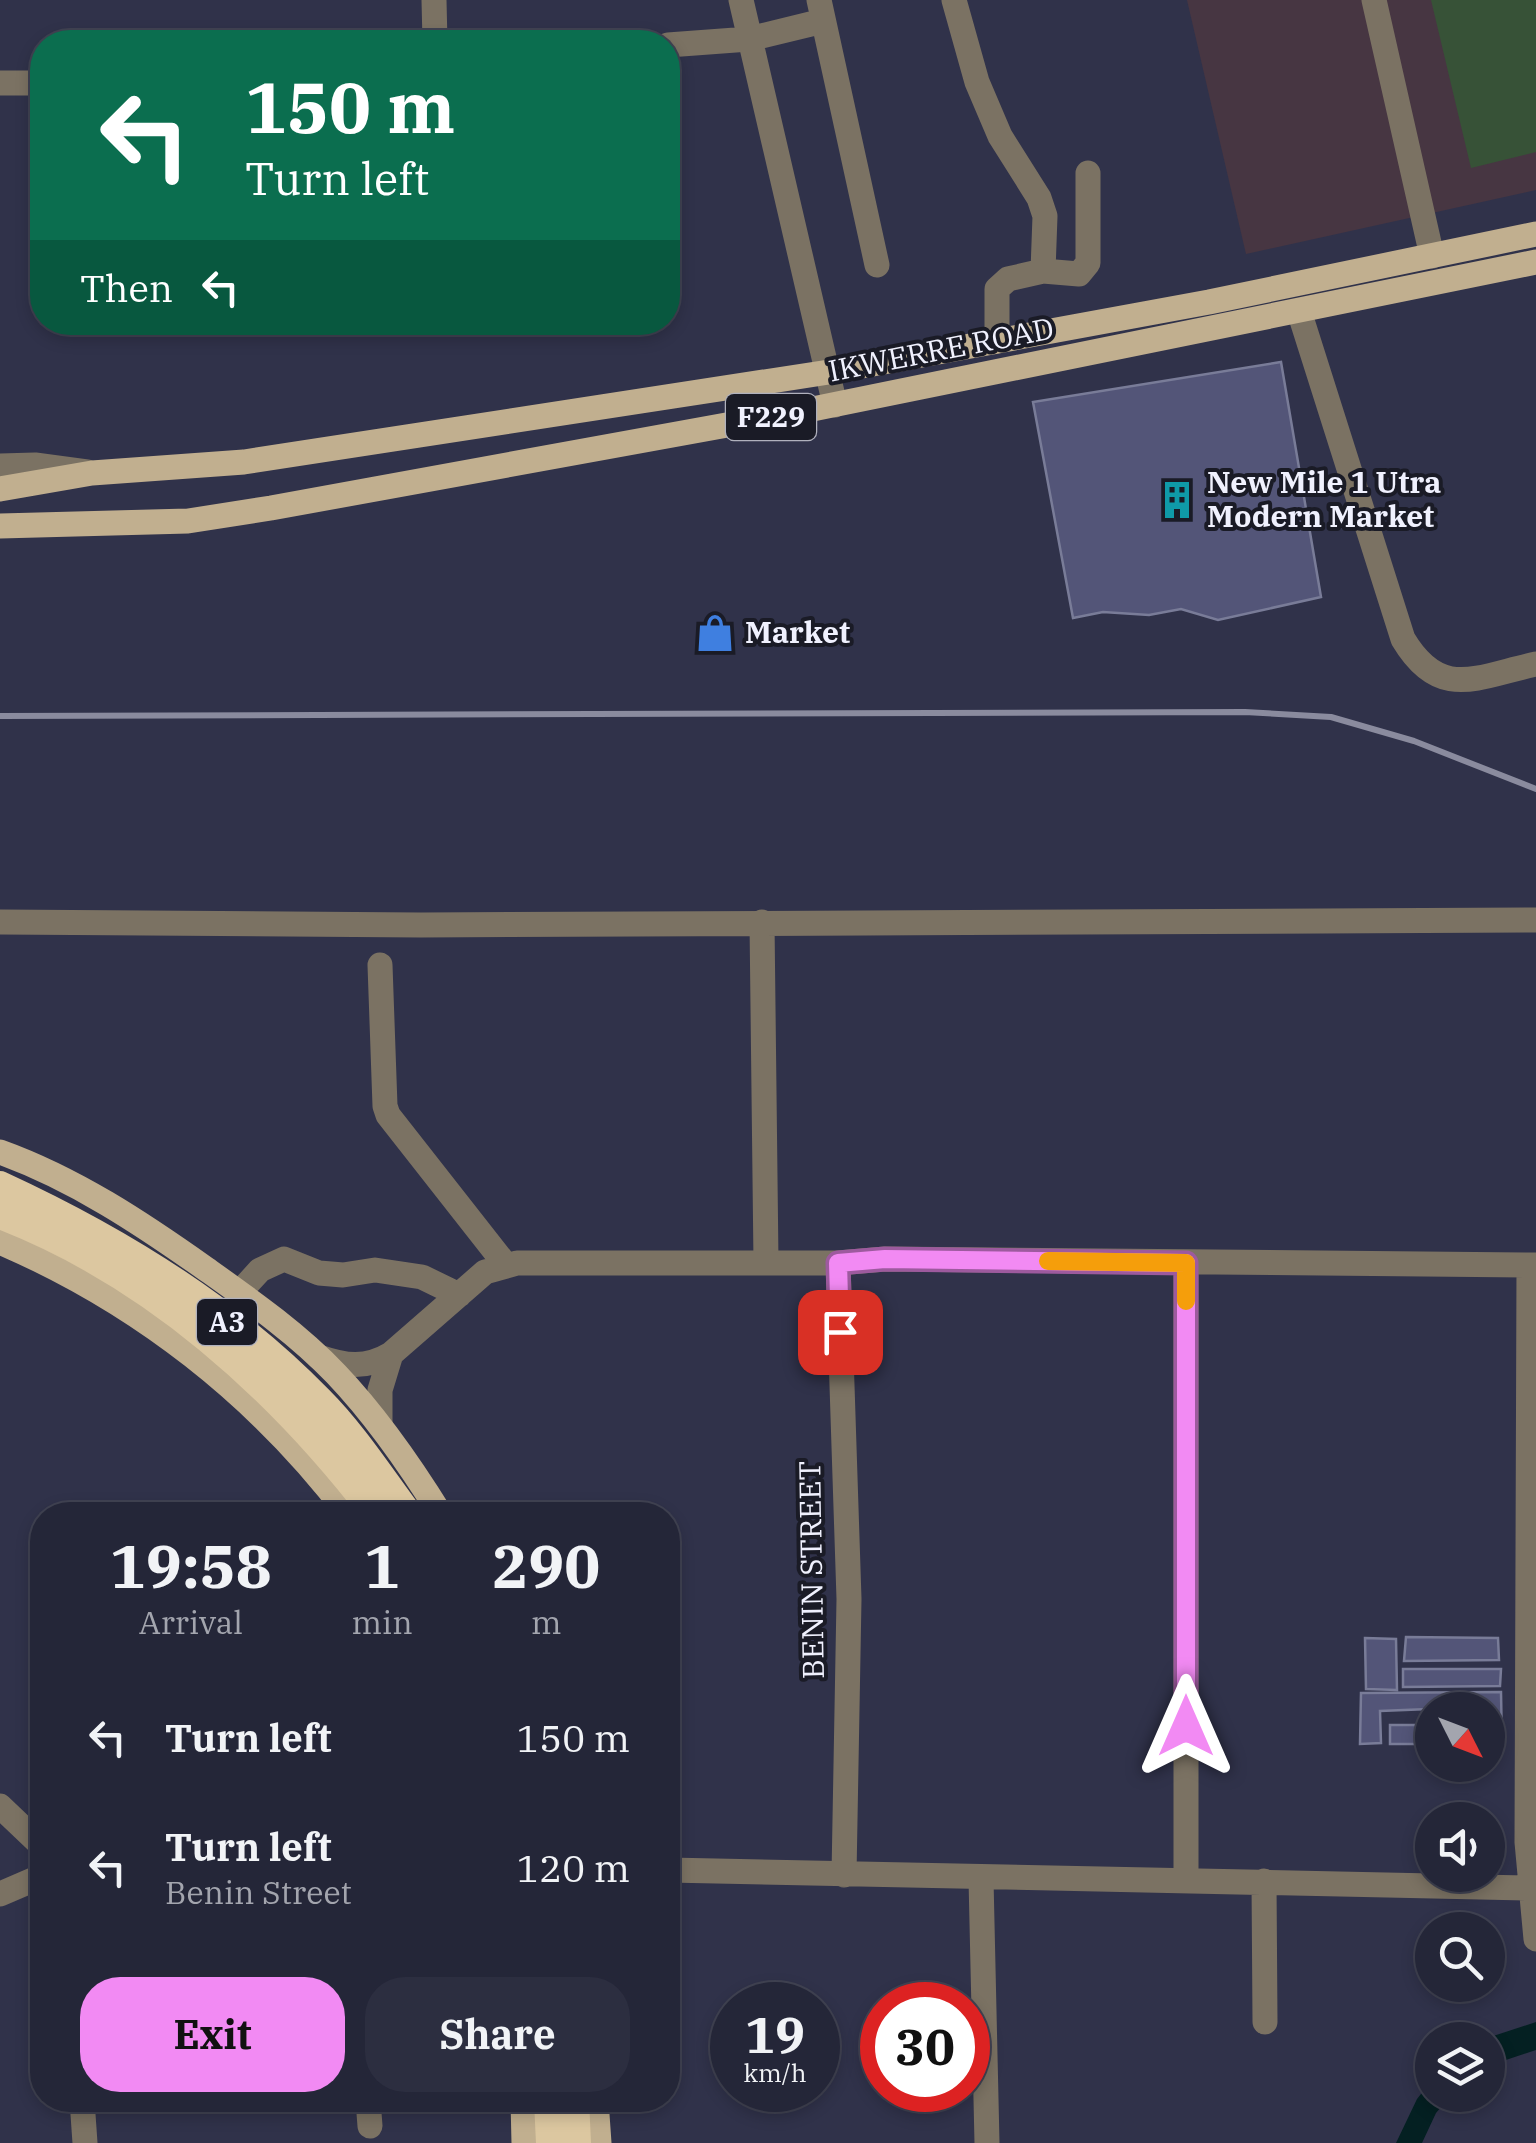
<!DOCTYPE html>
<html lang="en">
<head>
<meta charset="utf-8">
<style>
	:root { --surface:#242638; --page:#2c2e40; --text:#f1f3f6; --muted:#a3a5ae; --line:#414353; --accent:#f28af3 }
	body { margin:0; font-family:"IBM Plex Serif",serif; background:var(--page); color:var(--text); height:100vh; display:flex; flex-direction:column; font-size:38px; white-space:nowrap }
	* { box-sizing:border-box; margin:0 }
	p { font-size:32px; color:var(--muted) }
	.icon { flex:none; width:55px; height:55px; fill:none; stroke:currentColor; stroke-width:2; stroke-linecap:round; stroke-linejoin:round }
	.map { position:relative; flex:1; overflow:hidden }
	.panel { position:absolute; left:30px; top:1502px; width:650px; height:610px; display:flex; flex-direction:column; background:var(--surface); border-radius:40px; box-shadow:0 5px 15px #0003,0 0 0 2px var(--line) }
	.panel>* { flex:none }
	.guide { position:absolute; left:30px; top:30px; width:650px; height:305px; border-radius:40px; box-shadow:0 5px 15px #0003,0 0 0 2px var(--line); background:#0b6e4f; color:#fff; overflow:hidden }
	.needle { width:65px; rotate:132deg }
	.fabs { position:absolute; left:1415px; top:1692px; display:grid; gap:20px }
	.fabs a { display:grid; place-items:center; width:90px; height:90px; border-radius:50%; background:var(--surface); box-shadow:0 5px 15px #0003,0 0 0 2px var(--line); font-size:50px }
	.speed { position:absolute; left:710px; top:1982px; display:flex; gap:20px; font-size:50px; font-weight:700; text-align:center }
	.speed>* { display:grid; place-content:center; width:130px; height:130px; border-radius:50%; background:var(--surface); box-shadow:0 5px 15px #0003,0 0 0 2px var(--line); line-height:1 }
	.speed small { font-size:25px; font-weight:400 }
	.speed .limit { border:15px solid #d22; background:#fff; color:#111 }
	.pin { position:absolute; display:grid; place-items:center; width:85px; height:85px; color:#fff; margin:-42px; border-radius:20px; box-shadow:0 5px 15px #0006 }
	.me { position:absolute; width:110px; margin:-55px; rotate:0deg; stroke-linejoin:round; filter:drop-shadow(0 0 8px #0008) }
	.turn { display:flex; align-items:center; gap:35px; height:210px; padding:0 50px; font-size:45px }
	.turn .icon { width:130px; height:130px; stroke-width:2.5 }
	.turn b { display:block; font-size:70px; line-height:85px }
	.then { display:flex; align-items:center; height:95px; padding:0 50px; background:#0003; gap:20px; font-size:38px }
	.eta { display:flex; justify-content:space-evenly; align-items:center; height:170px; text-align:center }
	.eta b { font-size:60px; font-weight:800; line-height:70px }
	.action { display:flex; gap:20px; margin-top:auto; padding:20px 50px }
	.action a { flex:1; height:115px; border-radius:40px; background:var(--accent); color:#111; font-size:40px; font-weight:800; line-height:115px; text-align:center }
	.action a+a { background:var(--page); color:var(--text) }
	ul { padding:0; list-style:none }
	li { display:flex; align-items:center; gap:30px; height:130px; padding:0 50px }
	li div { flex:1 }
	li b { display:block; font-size:38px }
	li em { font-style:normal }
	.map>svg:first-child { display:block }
	.education { fill:#473642 }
	.green { fill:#375237 }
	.water { fill:#042022 }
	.building { fill:#535578; stroke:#797c98; stroke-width:2.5 }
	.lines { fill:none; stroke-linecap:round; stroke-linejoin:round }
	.minor { stroke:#7b7263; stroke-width:25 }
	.major { stroke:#c1af8f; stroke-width:25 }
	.highway { stroke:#dcc7a0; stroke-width:30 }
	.rail { stroke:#8a8b9e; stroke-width:6 }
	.route-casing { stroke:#9d5a9e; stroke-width:25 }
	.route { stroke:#f28af3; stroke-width:18 }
	.slow { stroke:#f59e0b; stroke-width:18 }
	.labels { text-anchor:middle; stroke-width:8; stroke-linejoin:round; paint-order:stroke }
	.shield { fill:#1a1b26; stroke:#b0b1bd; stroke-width:2.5 }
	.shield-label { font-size:28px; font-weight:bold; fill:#f0f1fe }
	.street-label { font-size:30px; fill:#f0f1fe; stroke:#1a1b26 }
	.poi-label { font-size:30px; font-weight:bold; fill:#f0f1fe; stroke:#1a1b26; text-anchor:start }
</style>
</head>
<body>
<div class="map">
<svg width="1536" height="2143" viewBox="0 0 1536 2143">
	<rect width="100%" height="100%" fill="#30324a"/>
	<path class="education" d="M 1187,0 L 1536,0 L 1536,190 L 1246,254 Z"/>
	<path class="green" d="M 1431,0 L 1536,0 L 1536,152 L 1471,168 Z"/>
	<path class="water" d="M 1536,2022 L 1536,2050 L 1488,2066 L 1488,2040 L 1481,2040 Z
		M 1432,2080 L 1432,2095 L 1451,2095 L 1436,2113 L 1422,2143 L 1396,2143 L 1417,2099 Z"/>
	<path class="building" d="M 1281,362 L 1321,597 L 1218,620 L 1181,609 L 1149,615 L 1103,612 L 1073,618 L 1033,402 Z
		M 1406,1637 L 1498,1638 L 1499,1660 L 1404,1661 Z
		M 1365,1638 L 1396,1639 L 1397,1690 L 1366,1689 Z
		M 1403,1669 L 1501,1669 L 1500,1686 L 1403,1687 Z
		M 1501,1692 L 1502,1746 L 1488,1746 L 1488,1710 L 1480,1707 L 1380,1711 L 1381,1743 L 1360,1744 L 1361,1693 Z
		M 1390,1725 L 1432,1725 L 1432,1744 L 1390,1744 Z"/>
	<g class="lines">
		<path class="minor" d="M 434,0 L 435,42
			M 741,0 L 835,405
			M 819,0 L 877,265
			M 954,0 L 977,82 L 1000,136 L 1039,198 L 1045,216 L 1043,271 L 1008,279 L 997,289 L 997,341
			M 1374,0 L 1432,256
			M 668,45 L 749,39 L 823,21
			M 0,83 L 42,83
			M 1043,271 L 1079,274 L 1088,263 L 1088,173
			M 1299,311 L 1403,639 C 1440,701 1476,677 1536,664
			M 0,466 L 35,465 L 87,472
			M 0,922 L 421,925 L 1536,920
			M 762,922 L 766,1262
			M 380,965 L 385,1106 L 388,1115 L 505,1264
			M 838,1263 L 849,1599 L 844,1875
			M 1186,1263 L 1186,1880
			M 1529,1265 L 1527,1842 L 1536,1939
			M 239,1293 L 260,1270 L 284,1259 L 319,1273 L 343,1275 L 375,1270 L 422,1277 L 459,1295
			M 319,1357 C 345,1366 366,1369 391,1354 L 485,1272 L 517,1263 L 838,1263 L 885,1259 L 1536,1265
			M 380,1423 L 380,1390 L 391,1354
			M 0,1806 L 42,1846
			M 668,1870 L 1529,1888
			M 981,1879 L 987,2143
			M 1264,1881 L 1265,2022
			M 0,1894 L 42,1876
			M 82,2100 L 85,2143
			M 368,2100 L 370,2126"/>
		<path class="major" d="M 0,489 L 92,473 L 244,462 L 829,372 L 1209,302 L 1536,234
			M 0,526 L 188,521 L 271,508 L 798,412 L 1536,262
			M 0,1152 C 75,1179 141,1223 206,1269 C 251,1301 298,1334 336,1374 C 377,1417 410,1465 441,1515
			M 0,1242 C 139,1302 258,1395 349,1515
			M 523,2100 L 524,2143
			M 596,2100 L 599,2143"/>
		<path class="highway" d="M 0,1186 C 115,1239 229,1308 318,1400 C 352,1434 379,1476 408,1515
			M 0,1214 C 153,1273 279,1387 377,1515
			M 549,2100 L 551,2143
			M 574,2100 L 576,2143"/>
		<path class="rail" d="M 0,716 L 1245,712 L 1331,717 L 1414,741 L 1536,789"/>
	</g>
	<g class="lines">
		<g class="route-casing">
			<path id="route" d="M 840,1332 L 838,1263 L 885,1259 L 1186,1263 L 1186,1726"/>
		</g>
		<use href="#route" class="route"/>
		<path class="slow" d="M 1048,1261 L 1186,1263 L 1186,1301"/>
	</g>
	<defs>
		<g id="building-bare" transform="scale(3)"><path d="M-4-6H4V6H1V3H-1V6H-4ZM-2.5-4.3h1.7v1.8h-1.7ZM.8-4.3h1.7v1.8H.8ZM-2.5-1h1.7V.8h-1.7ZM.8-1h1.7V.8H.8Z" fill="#0f9aa8" stroke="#1a1b26" stroke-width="2.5" paint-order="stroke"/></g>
		<g id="shop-bare" transform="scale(3)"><path d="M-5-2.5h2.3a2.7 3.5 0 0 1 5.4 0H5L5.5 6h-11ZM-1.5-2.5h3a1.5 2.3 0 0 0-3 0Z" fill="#3f7fe0" stroke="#1a1b26" stroke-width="2.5" paint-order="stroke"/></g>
	</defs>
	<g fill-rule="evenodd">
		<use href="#building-bare" x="1177" y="500"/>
		<use href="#shop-bare" x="715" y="633"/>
	</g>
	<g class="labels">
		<g class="shield">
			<rect x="726" y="394" width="90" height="46" rx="8"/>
			<rect x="197" y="1299" width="60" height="46" rx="8"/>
		</g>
		<g class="shield-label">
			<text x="771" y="427">F229</text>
			<text x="227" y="1332">A3</text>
		</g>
		<g class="street-label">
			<text transform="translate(941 350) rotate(-11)" y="10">IKWERRE ROAD</text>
			<text transform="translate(812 1570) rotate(-91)" y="10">BENIN STREET</text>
		</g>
		<g class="poi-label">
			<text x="1207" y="493">New Mile 1 Utra<tspan x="1207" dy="34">Modern Market</tspan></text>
			<text x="745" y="643">Market</text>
		</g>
	</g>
</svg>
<div class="fabs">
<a><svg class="needle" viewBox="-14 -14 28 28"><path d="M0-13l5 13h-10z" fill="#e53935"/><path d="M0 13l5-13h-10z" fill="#a3a5ae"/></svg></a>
<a><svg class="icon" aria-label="sound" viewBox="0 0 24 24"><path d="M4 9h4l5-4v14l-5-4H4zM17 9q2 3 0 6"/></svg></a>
<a><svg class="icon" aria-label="search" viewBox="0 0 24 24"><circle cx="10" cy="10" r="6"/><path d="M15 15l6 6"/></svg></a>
<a><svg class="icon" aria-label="layers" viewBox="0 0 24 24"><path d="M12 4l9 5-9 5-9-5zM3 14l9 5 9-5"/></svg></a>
</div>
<div class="speed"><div>19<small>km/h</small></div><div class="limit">30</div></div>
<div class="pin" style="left:840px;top:1332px;background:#d93025"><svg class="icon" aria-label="arrive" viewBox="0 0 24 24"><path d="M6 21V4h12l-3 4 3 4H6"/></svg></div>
<svg class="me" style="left:1186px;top:1726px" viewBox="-20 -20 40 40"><path d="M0-17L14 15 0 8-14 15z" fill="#f28af3" stroke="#fff" stroke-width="4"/></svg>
<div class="guide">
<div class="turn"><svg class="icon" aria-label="left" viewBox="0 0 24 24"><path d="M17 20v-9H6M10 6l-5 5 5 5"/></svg><div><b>150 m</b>Turn left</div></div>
<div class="then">Then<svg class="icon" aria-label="left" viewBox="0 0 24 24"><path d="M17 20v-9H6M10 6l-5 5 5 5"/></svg></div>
</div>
<section class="panel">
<div class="eta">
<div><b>19:58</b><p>Arrival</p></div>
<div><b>1</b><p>min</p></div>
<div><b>290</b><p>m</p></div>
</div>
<ul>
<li><svg class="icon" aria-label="left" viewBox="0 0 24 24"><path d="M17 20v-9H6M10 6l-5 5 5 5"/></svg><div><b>Turn left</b></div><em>150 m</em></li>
<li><svg class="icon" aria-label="left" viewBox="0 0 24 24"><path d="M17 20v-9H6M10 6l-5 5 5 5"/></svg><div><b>Turn left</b><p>Benin Street</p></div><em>120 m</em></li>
</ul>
<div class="action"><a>Exit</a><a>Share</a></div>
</section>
</div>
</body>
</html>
